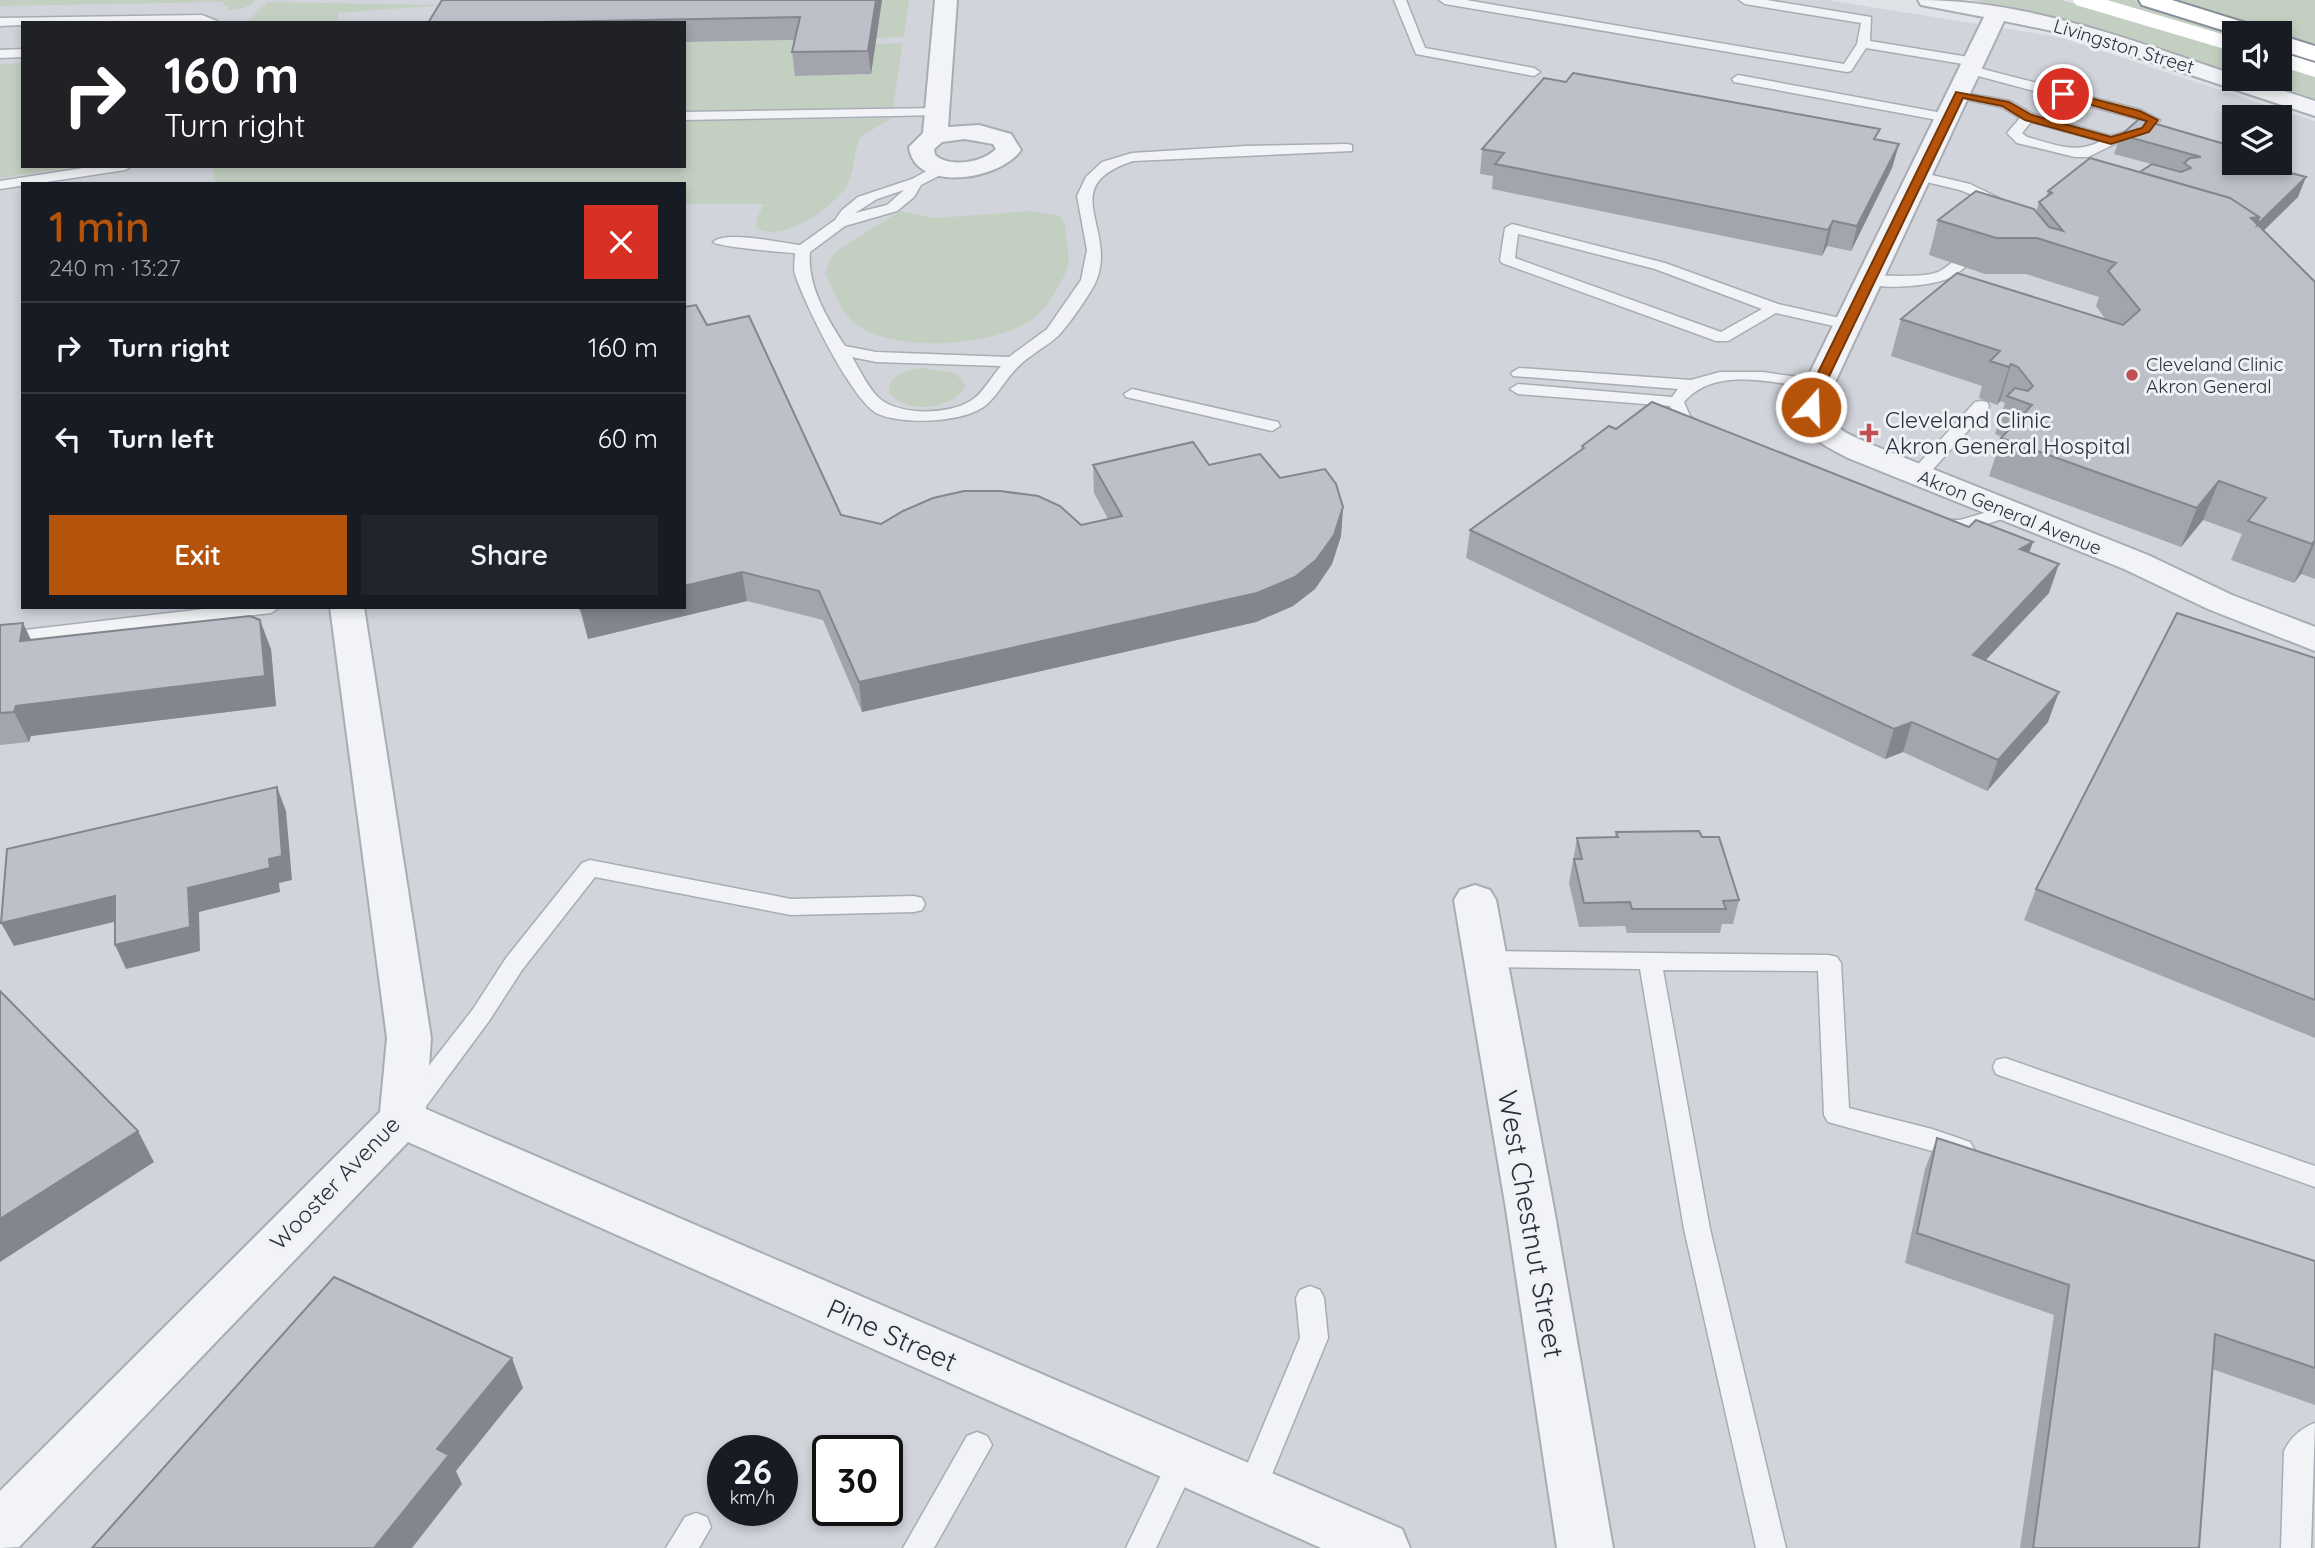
<!DOCTYPE html>
<html lang="en">
<head>
<meta charset="utf-8">
<style>
	:root { --surface:#171b24; --page:#20242c; --text:#f1f3f6; --muted:#9ea1a6; --line:#363941; --accent:#b45309 }
	body { margin:0; font-family:Quicksand,sans-serif; background:var(--page); color:var(--text); height:100vh; display:flex; flex-direction:column; font-size:26px; white-space:nowrap }
	* { box-sizing:border-box; margin:0 }
	p { font-size:23px; color:var(--muted) }
	.icon { flex:none; width:38px; height:38px; fill:none; stroke:currentColor; stroke-width:2; stroke-linecap:round; stroke-linejoin:round }
	.map { position:relative; flex:1; overflow:hidden }
	.side { position:absolute; left:21px; top:182px; width:665px; height:427px; display:flex; flex-direction:column; background:var(--surface); border-radius:0px; box-shadow:0 4px 10px #0003 }
	.side>* { flex:none }
	.hud { position:absolute; left:21px; top:21px; width:665px; height:147px; border-radius:0px; box-shadow:0 4px 10px #0003; background:#202124; color:#fff; overflow:hidden }
	.controls { position:absolute; left:2222px; top:21px; display:grid; gap:14px }
	.controls a { display:grid; place-items:center; width:70px; height:70px; border-radius:0px; background:var(--surface); box-shadow:0 4px 10px #0003; font-size:35px }
	.speed { position:absolute; left:707px; top:1435px; display:flex; gap:14px; font-size:35px; font-weight:700; text-align:center }
	.speed>* { display:grid; place-content:center; width:91px; height:91px; border-radius:50%; background:var(--surface); box-shadow:0 4px 10px #0003; line-height:1 }
	.speed small { font-size:18px; font-weight:400 }
	.speed .limit { border:4px solid #111; border-radius:10px; background:#fff; color:#111 }
	.pin { position:absolute; display:grid; place-items:center; width:60px; height:60px; color:#fff; margin:-30px; border:4px solid #fff; border-radius:50%; box-shadow:0 2px 7px #0007 }
	.me { position:absolute; width:77px; margin:-38px; rotate:20deg; stroke-linejoin:round; filter:drop-shadow(0 0 5px #0008) }
	.turn { display:flex; align-items:center; gap:24px; height:147px; padding:0 28px; font-size:32px }
	.turn .icon { width:91px; height:91px; stroke-width:2.5 }
	.turn b { display:block; font-size:49px; line-height:60px }
	.round { display:grid; place-items:center; flex:none; width:74px; height:74px; border-radius:0px; background:var(--page) }
	.overview { display:flex; align-items:center; justify-content:space-between; height:119px; padding:0 28px }
	h1 { font-size:42px; font-weight:600; line-height:52px; color:var(--accent) }
	.cta { display:flex; gap:14px; margin-top:auto; padding:14px 28px }
	.cta a { flex:1; height:80px; border-radius:0px; background:var(--accent); color:#fff; font-size:28px; font-weight:600; line-height:80px; text-align:center }
	.cta a+a { background:var(--page); color:var(--text) }
	ul { padding:0; list-style:none }
	li { display:flex; align-items:center; gap:21px; height:91px; padding:0 28px; border-top:2px solid var(--line) }
	li div { flex:1 }
	li b { display:block; font-size:26px }
	li em { font-style:normal }
	.map>svg:first-child { display:block }
	.built { fill:#d2d4dc; fill-rule:evenodd }
	.green { fill:#c3d0c1 }
	.lines { fill:none; stroke-linecap:round; stroke-linejoin:round }
	.lane-casing { stroke:#a9acb4; stroke-width:3 }
	.street-casing { stroke:#a9acb4; stroke-width:4 }
	.highway-casing { stroke:#888e9c; stroke-width:4 }
	.lane { fill:#f2f3f6; fill-rule:evenodd }
	.street { fill:#f2f3f6; fill-rule:evenodd }
	.secondary { fill:#fff; fill-rule:evenodd }
	.highway { fill:#fff; fill-rule:evenodd }
	.wall { fill:#a3a5ad }
	.shaded-wall { fill:#84868d }
	.building { fill:#bdc0c9; stroke:#84868d; stroke-width:2 }
	.route { fill:#b45309; stroke:#753606; stroke-width:2 }
	.poi-dot { fill:#c15054; stroke:#eff1f5; stroke-width:2.5 }
	.labels { text-anchor:middle; stroke-width:6; stroke-linejoin:round; paint-order:stroke }
	.far-street-label { font-size:19px; fill:#2a2f3d; stroke:#eff1f5 }
	.far-poi-label { font-size:19px; fill:#2a2f3d; stroke:#eff1f5; text-anchor:start }
	.poi-label { font-size:23px; fill:#2a2f3d; stroke:#eff1f5; text-anchor:start }
	.street-label { font-size:23px; fill:#2a2f3d; stroke:#eff1f5 }
	.near-street-label { font-size:28px; fill:#2a2f3d; stroke:#eff1f5 }
</style>
</head>
<body>
<div class="map">
<svg width="2315" height="1548" viewBox="0 0 2315 1548">
	<rect width="100%" height="100%" fill="#dfe2e7"/>
	<path class="built" d="M 0,0 L 1827,0 L 2059,37 L 2315,121 L 2315,1548 L 0,1548 ZM 23,23 L 684,23 L 684,166 L 23,166 ZM 2235,117 L 2280,117 L 2280,163 L 2235,163 ZM 23,184 L 684,184 L 684,607 L 23,607 ZM 723,1451 L 782,1451 L 782,1510 L 723,1510 ZM 828,1451 L 887,1451 L 887,1510 L 828,1510 Z"/>
	<path class="green" d="M 0,0 L 255,0 C 249,8 238,10 228,10 L 229,6 L 222,5 L 224,2 L 0,6 Z
		M 882,0 L 909,0 L 904,37 L 876,38 Z
		M 1972,0 L 2062,0 L 2235,51 L 2235,74 L 2106,31 Z
		M 2107,0 L 2134,0 L 2239,33 L 2235,33 L 2235,38 Z
		M 2169,0 L 2315,0 L 2315,48 L 2280,36 L 2280,33 L 2271,33 Z
		M 267,2 L 444,5 L 338,13 L 338,23 L 246,23 Z
		M 803,40 L 795,76 L 870,74 L 875,44 L 903,43 L 893,107 L 684,112 L 684,42 Z
		M 23,63 L 23,166 L 81,166 L 0,178 L 0,64 Z
		M 2280,65 L 2315,76 L 2315,101 L 2249,79 L 2280,79 Z
		M 892,118 L 860,137 C 854,152 854,176 845,189 C 829,210 781,244 756,228 L 757,218 L 764,204 L 684,204 L 684,184 L 216,184 L 212,166 L 684,166 L 684,121 Z
		M 900,211 L 935,218 L 1030,211 L 1058,215 C 1068,222 1065,233 1067,244 C 1071,260 1068,270 1060,284 C 1051,301 1042,314 1025,324 C 985,347 887,354 851,320 C 839,308 832,288 825,273 L 831,257 L 838,250 Z
		M 922,368 L 955,373 L 965,384 L 964,390 C 947,410 907,414 889,393 C 888,374 907,370 922,368 Z"/>
	<g class="lines">
		<g class="lane-casing">
			<path id="lane" d="M 1394,0 L 1406,0 L 1425,48 L 1534,68 L 1540,72 L 1534,76 L 1416,54 Z
				M 1439,0 L 1466,0 L 1844,64 L 1857,44 L 1861,23 L 1745,4 L 1739,0 L 1767,0 L 1871,17 L 1870,41 L 1975,58 L 1981,62 L 1975,66 L 1866,48 L 1851,71 L 1847,72 L 1445,4 Z
				M 202,15 L 217,21 L 23,23 L 23,25 L 0,26 L 0,18 Z
				M 23,49 L 23,57 L 0,58 L 0,50 Z
				M 1971,66 L 2141,110 L 2160,120 L 2150,133 L 2129,137 L 2088,157 L 2075,157 L 2017,143 L 2007,133 L 2020,118 L 2001,107 L 1954,97 L 1954,91 L 2010,101 L 2033,114 L 2111,136 L 2141,127 L 2145,121 L 1967,73 L 1967,67 ZM 2031,122 L 2101,141 C 2074,155 2054,144 2027,137 L 2022,133 Z
				M 1738,75 L 1948,114 L 1955,118 L 1948,122 L 1734,82 L 1732,79 Z
				M 937,108 L 944,112 L 942,115 L 684,120 L 684,112 Z
				M 1347,144 L 1352,145 L 1352,151 L 1133,161 C 1056,186 1116,227 1097,279 C 1092,292 1068,326 1058,336 C 1046,347 1031,354 1020,365 C 1007,376 999,394 986,405 C 964,423 903,425 878,414 C 852,401 804,303 795,274 C 793,268 795,260 795,253 C 782,252 718,247 713,242 C 726,230 781,243 800,245 L 835,220 L 842,210 L 858,197 L 912,179 L 938,165 L 948,165 L 948,171 L 921,185 L 914,197 L 897,211 L 845,226 L 810,252 C 807,286 827,318 845,346 L 876,352 L 1009,357 L 1047,329 L 1081,280 L 1087,250 L 1077,196 L 1086,177 L 1102,162 L 1132,153 L 1246,146 ZM 904,190 L 887,205 L 855,213 L 877,199 ZM 852,357 L 876,362 L 1001,366 C 992,376 983,393 972,400 C 950,415 899,416 879,398 C 868,388 860,370 852,357 Z
				M 96,166 L 132,166 L 125,170 L 0,189 L 0,181 Z
				M 1919,172 L 1970,184 L 2007,202 L 2000,206 L 1960,190 L 1914,179 L 1912,176 Z
				M 1512,224 L 1665,263 L 1778,304 L 1853,321 L 1855,324 L 1847,329 L 1776,313 L 1728,341 L 1716,341 L 1502,263 L 1500,260 L 1505,228 ZM 1518,234 L 1655,269 L 1762,309 L 1721,332 L 1515,258 Z
				M 1981,243 L 1986,244 L 1988,247 L 1986,250 C 1975,259 1963,270 1951,277 C 1936,286 1873,292 1860,280 C 1870,271 1921,281 1940,271 C 1955,263 1965,247 1981,243 Z
				M 1519,368 L 1691,380 L 1720,372 L 1763,372 L 1819,380 L 1827,385 L 1819,390 C 1778,383 1715,365 1684,402 L 1690,416 L 1709,432 L 1701,437 L 1677,423 L 1670,406 L 1518,394 L 1510,389 L 1518,384 L 1672,397 L 1678,389 L 1513,376 L 1511,373 Z
				M 1132,389 L 1278,422 L 1280,426 L 1272,431 L 1126,397 L 1124,394 Z
				M 1981,401 L 1987,402 L 1989,406 L 1987,410 L 1924,479 L 1912,479 L 1909,475 L 1912,471 L 1975,402 Z
				M 2008,506 L 2014,507 L 2017,511 L 2014,515 C 1995,521 1942,542 1927,525 L 1936,520 L 1960,520 Z
				M 220,607 L 280,607 L 271,613 L 0,645 L 0,633 Z
				M 590,860 L 791,899 L 914,896 L 922,898 L 925,904 L 922,910 L 914,912 L 791,915 L 595,877 L 522,970 L 489,1021 L 421,1113 L 412,1116 L 403,1113 L 400,1106 L 403,1099 L 473,1009 L 506,958 L 582,863 Z
				M 1485,951 L 1829,955 L 1837,957 L 1841,963 L 1849,1108 L 1932,1129 L 1970,1142 L 1974,1149 L 1970,1156 L 1961,1159 L 1828,1122 L 1824,1115 L 1818,971 L 1663,970 L 1710,1229 L 1786,1548 L 1756,1548 L 1684,1229 L 1640,969 L 1485,967 L 1477,965 L 1473,959 L 1477,953 Z
				M 2005,1058 L 2315,1166 L 2315,1187 L 1996,1074 L 1993,1067 L 1996,1060 Z
				M 1310,1286 L 1320,1290 L 1324,1298 L 1328,1338 L 1261,1501 L 1251,1505 L 1241,1501 L 1236,1491 L 1300,1338 L 1296,1298 L 1300,1290 Z
				M 2315,1423 L 2311,1548 L 2281,1548 L 2284,1451 C 2291,1437 2301,1428 2315,1423 Z
				M 977,1432 L 987,1436 L 992,1445 L 934,1548 L 903,1548 L 967,1436 Z
				M 1182,1448 L 1192,1452 L 1197,1461 L 1156,1548 L 1126,1548 L 1172,1452 Z
				M 696,1513 L 707,1517 L 711,1527 L 699,1548 L 666,1548 L 685,1517 Z"/>
		</g>
		<g class="street-casing">
			<path id="street" d="M 935,0 L 957,0 L 948,127 L 979,125 L 1011,134 L 1021,150 C 1001,180 915,194 909,147 L 923,133 ZM 965,139 L 993,144 L 996,149 C 982,163 950,168 935,155 L 934,149 L 942,142 Z
				M 1918,0 C 2028,0 2131,40 2235,75 L 2235,79 L 2247,79 L 2315,101 L 2315,116 L 2067,34 L 2004,21 L 1830,393 C 1825,428 1843,431 1870,444 L 2148,555 L 2232,595 L 2315,627 L 2315,651 L 2208,609 L 2124,569 L 1848,458 C 1818,442 1794,432 1800,393 L 1984,17 L 1921,5 Z
				M 330,607 L 364,607 L 431,1038 L 426,1109 L 1402,1529 L 1410,1548 L 1321,1548 L 408,1142 L 19,1547 L 0,1548 L 0,1491 L 380,1112 L 387,1038 Z
				M 1475,885 L 1490,890 L 1496,900 L 1554,1209 L 1613,1548 L 1557,1548 L 1506,1209 L 1454,900 L 1460,890 Z"/>
		</g>
		<g class="highway-casing">
			<path id="highway" d="M 2139,0 L 2172,0 L 2262,28 L 2265,33 L 2235,34 L 2142,5 Z
				M 2280,35 L 2315,46 L 2315,61 L 2280,50 Z"/>
		</g>
		<use href="#lane" class="lane"/>
		<use href="#street" class="street"/>
		<path class="secondary" d="M 2073,0 L 2107,0 L 2235,38 L 2235,52 L 2076,5 Z
			M 2280,52 L 2315,63 L 2315,77 L 2280,66 Z"/>
		<use href="#highway" class="highway"/>
	</g>
	<path class="wall" d="M 882,0 L 871,74 L 795,76 L 792,52 L 795,40 L 684,42 L 684,23 L 428,23 Z
		M 2121,135 L 2269,163 L 2268,166 L 2298,197 L 2263,231 L 2315,282 L 2315,579 L 2301,574 L 2294,583 L 2231,560 L 2242,534 L 2203,520 L 2181,547 L 1989,476 L 2002,437 L 1995,434 L 2005,403 L 2000,401 L 1997,405 L 1979,398 L 1982,386 L 1891,356 L 1901,319 L 2106,320 L 2096,306 L 2099,297 L 2026,274 L 1985,274 L 1929,255 L 1938,220 L 2036,212 L 2039,202 L 2046,198 L 2048,191 L 2140,172 L 2151,164 L 2114,154 Z
		M 1877,140 L 1899,144 L 1892,168 L 1851,251 L 1827,246 L 1822,256 L 1492,189 L 1493,176 L 1480,174 L 1482,149 Z
		M 707,325 L 841,515 L 881,524 L 1081,525 L 1108,519 L 1094,493 L 1093,465 L 1209,465 L 1280,478 L 1343,507 L 1341,536 L 1332,564 L 1315,589 L 1293,606 L 1256,622 L 862,712 L 823,620 L 747,601 L 588,639 L 579,607 L 684,607 Z
		M 1616,429 L 2030,553 L 2049,593 L 1986,660 L 2048,722 L 1987,791 L 1903,752 L 1885,759 L 1466,558 L 1470,530 L 1581,451 L 1582,446 Z
		M 0,625 L 31,639 L 271,649 L 276,706 L 31,736 L 29,742 L 0,745 Z
		M 2315,658 L 2315,1038 L 2024,920 L 2036,889 Z
		M 1616,832 L 1702,837 L 1739,900 L 1733,924 L 1722,924 L 1720,933 L 1627,933 L 1625,926 L 1579,927 L 1569,883 L 1577,838 L 1615,837 Z
		M 1937,1138 L 2315,1261 L 2315,1405 L 2212,1369 L 2199,1548 L 2020,1548 L 2054,1315 L 1905,1263 L 1925,1169 Z"/>
	<path class="shaded-wall" d="M 876,0 L 882,0 L 871,74 L 868,51 Z
		M 1899,144 L 1892,168 L 1851,251 L 1857,226 Z
		M 2306,177 L 2298,197 L 2248,246 L 2251,218 Z
		M 1833,221 L 1827,246 L 1822,256 L 1828,230 Z
		M 2011,364 L 2000,401 L 1997,405 L 2009,367 Z
		M 2219,481 L 2203,520 L 2181,547 L 2197,508 Z
		M 1343,507 L 1341,536 L 1332,564 L 1315,589 L 1293,606 L 1256,622 L 862,712 L 859,682 Z
		M 2315,540 L 2315,543 L 2301,574 L 2294,583 L 2312,544 Z
		M 2033,542 L 2023,571 L 2020,549 Z
		M 2059,564 L 2049,593 L 1963,684 L 1973,655 Z
		M 742,572 L 747,601 L 588,639 L 581,610 L 593,607 L 684,607 L 684,586 Z
		M 260,620 L 271,649 L 276,706 L 31,736 L 29,742 L 14,712 L 16,706 Z
		M 23,623 L 37,652 L 20,641 Z
		M 2059,692 L 2048,722 L 1987,791 L 1998,760 Z
		M 1912,722 L 1903,752 L 1885,759 L 1894,729 Z
		M 277,787 L 286,811 L 292,880 L 279,883 L 280,892 L 199,912 L 200,951 L 126,969 L 115,945 L 188,888 L 269,859 Z
		M 115,896 L 126,919 L 14,946 L 1,923 Z
		M 138,1131 L 154,1162 L 0,1262 L 0,1219 Z
		M 512,1358 L 523,1388 L 456,1471 L 462,1484 L 412,1548 L 374,1548 L 437,1449 Z"/>
	<path class="building" d="M 442,0 L 876,0 L 868,51 L 792,52 L 800,17 L 544,22 L 544,23 L 428,23 Z
		M 1573,73 L 1880,129 L 1874,139 L 1899,144 L 1857,226 L 1833,221 L 1828,230 L 1495,164 L 1504,153 L 1482,149 L 1544,78 L 1566,82 Z
		M 2139,119 L 2235,147 L 2235,163 L 2265,163 L 2263,165 L 2306,177 L 2257,225 L 2259,217 L 2230,198 L 2140,172 L 2152,164 L 2181,172 L 2191,168 L 2184,163 L 2190,158 L 2201,157 L 2121,135 Z
		M 2090,158 L 2230,198 L 2259,217 L 2251,218 L 2315,282 L 2315,540 L 2312,544 L 2248,521 L 2266,498 L 2219,481 L 2197,508 L 2001,438 L 2032,405 L 2007,396 L 2015,388 L 2028,391 L 2033,386 L 2018,367 L 2011,364 L 2009,367 L 1990,361 L 2000,351 L 1901,319 L 1957,273 L 2123,325 L 2140,310 L 2108,271 L 2116,263 L 2037,238 L 1996,238 L 1938,220 L 1976,191 L 2034,209 L 2049,227 L 2063,231 L 2039,202 L 2052,193 L 2048,191 Z
		M 696,305 L 707,325 L 749,316 L 841,515 L 881,524 L 903,511 L 933,498 L 964,491 L 1000,491 L 1038,496 L 1060,506 L 1081,525 L 1122,516 L 1093,465 L 1193,442 L 1209,465 L 1260,454 L 1280,478 L 1325,469 L 1336,484 L 1343,507 L 1334,535 L 1316,560 L 1295,577 L 1257,593 L 859,682 L 819,591 L 742,572 L 684,586 L 684,307 Z
		M 1652,402 L 1969,527 L 1976,520 L 2033,542 L 2020,549 L 2059,564 L 1973,655 L 2059,692 L 1998,760 L 1912,722 L 1894,729 L 1470,530 L 1584,448 L 1582,446 L 1609,426 L 1616,429 Z
		M 580,607 L 593,607 L 581,610 Z
		M 2177,613 L 2315,658 L 2315,1000 L 2036,889 Z
		M 250,616 L 260,620 L 265,676 L 16,706 L 14,712 L 0,713 L 0,625 L 23,623 L 20,641 Z
		M 277,787 L 282,856 L 269,859 L 270,868 L 188,888 L 190,927 L 115,945 L 115,896 L 1,923 L 7,849 Z
		M 1699,831 L 1702,837 L 1719,837 L 1739,900 L 1723,901 L 1726,909 L 1632,909 L 1630,902 L 1584,903 L 1574,859 L 1582,859 L 1577,838 L 1618,837 L 1616,832 Z
		M 0,991 L 138,1131 L 0,1219 Z
		M 1937,1138 L 2315,1261 L 2315,1368 L 2215,1334 L 2199,1548 L 2033,1548 L 2069,1285 L 1917,1233 Z
		M 334,1277 L 512,1358 L 437,1449 L 449,1455 L 374,1548 L 92,1548 Z"/>
	<path class="route" d="M 2063,91 L 2140,111 L 2158,120 L 2149,132 L 2111,144 L 2025,120 L 2002,106 L 1963,98 L 1821,393 L 1818,407 L 1811,411 L 1807,410 L 1808,393 L 1956,92 L 2009,102 L 2032,115 L 2111,137 L 2142,128 L 2147,121 L 2060,96 L 2060,92 Z"/>
	<g class="poi-dot">
		<circle cx="2132" cy="375" r="7"/>
		<path d="M1865.5 422.5h7v7h7v7h-7v7h-7v-7h-7v-7h7z"/>
	</g>
	<g class="labels">
		<g class="far-street-label">
			<text transform="translate(2124 46) rotate(17)" y="7">Livingston Street</text>
			<text transform="translate(2010 512) rotate(22)" y="7">Akron General Avenue</text>
		</g>
		<g class="far-poi-label">
			<text x="2146" y="371">Cleveland Clinic<tspan x="2146" dy="22">Akron General</tspan></text>
		</g>
		<g class="poi-label">
			<text x="1885" y="428">Cleveland Clinic<tspan x="1885" dy="26">Akron General Hospital</tspan></text>
		</g>
		<g class="street-label">
			<text transform="translate(335 1183) rotate(-46)" y="8">Wooster Avenue</text>
		</g>
		<g class="near-street-label">
			<text transform="translate(1531 1224) rotate(80)" y="10">West Chestnut Street</text>
			<text transform="translate(892 1335) rotate(24)" y="10">Pine Street</text>
		</g>
	</g>
</svg>
<div class="controls">
<a><svg class="icon" aria-label="sound" viewBox="0 0 24 24"><path d="M4 9h4l5-4v14l-5-4H4zM17 9q2 3 0 6"/></svg></a>
<a><svg class="icon" aria-label="layers" viewBox="0 0 24 24"><path d="M12 4l9 5-9 5-9-5zM3 14l9 5 9-5"/></svg></a>
</div>
<div class="speed"><div>26<small>km/h</small></div><div class="limit">30</div></div>
<div class="pin" style="left:2063px;top:94px;background:#d93025"><svg class="icon" aria-label="arrive" viewBox="0 0 24 24"><path d="M6 21V4h12l-3 4 3 4H6"/></svg></div>
<svg class="me" style="left:1811px;top:407px" viewBox="-20 -20 40 40"><circle r="17" fill="#b45309" stroke="#fff" stroke-width="3"/><path d="M0-11L8 9 0 5-8 9z" fill="#fff"/></svg>
<div class="hud">
<div class="turn"><svg class="icon" aria-label="right" viewBox="0 0 24 24"><path d="M7 20v-9h11M14 6l5 5-5 5"/></svg><div><b>160 m</b>Turn right</div></div>
</div>
<section class="side">
<div class="overview"><div><h1>1 min</h1><p>240 m · 13:27</p></div><a class="round" style="background:#d93025;color:#fff"><svg class="icon" aria-label="close" viewBox="0 0 24 24"><path d="M6 6l12 12M18 6L6 18"/></svg></a></div>
<ul>
<li><svg class="icon" aria-label="right" viewBox="0 0 24 24"><path d="M7 20v-9h11M14 6l5 5-5 5"/></svg><div><b>Turn right</b></div><em>160 m</em></li>
<li><svg class="icon" aria-label="left" viewBox="0 0 24 24"><path d="M17 20v-9H6M10 6l-5 5 5 5"/></svg><div><b>Turn left</b></div><em>60 m</em></li>
</ul>
<div class="cta"><a>Exit</a><a>Share</a></div>
</section>
</div>
</body>
</html>
